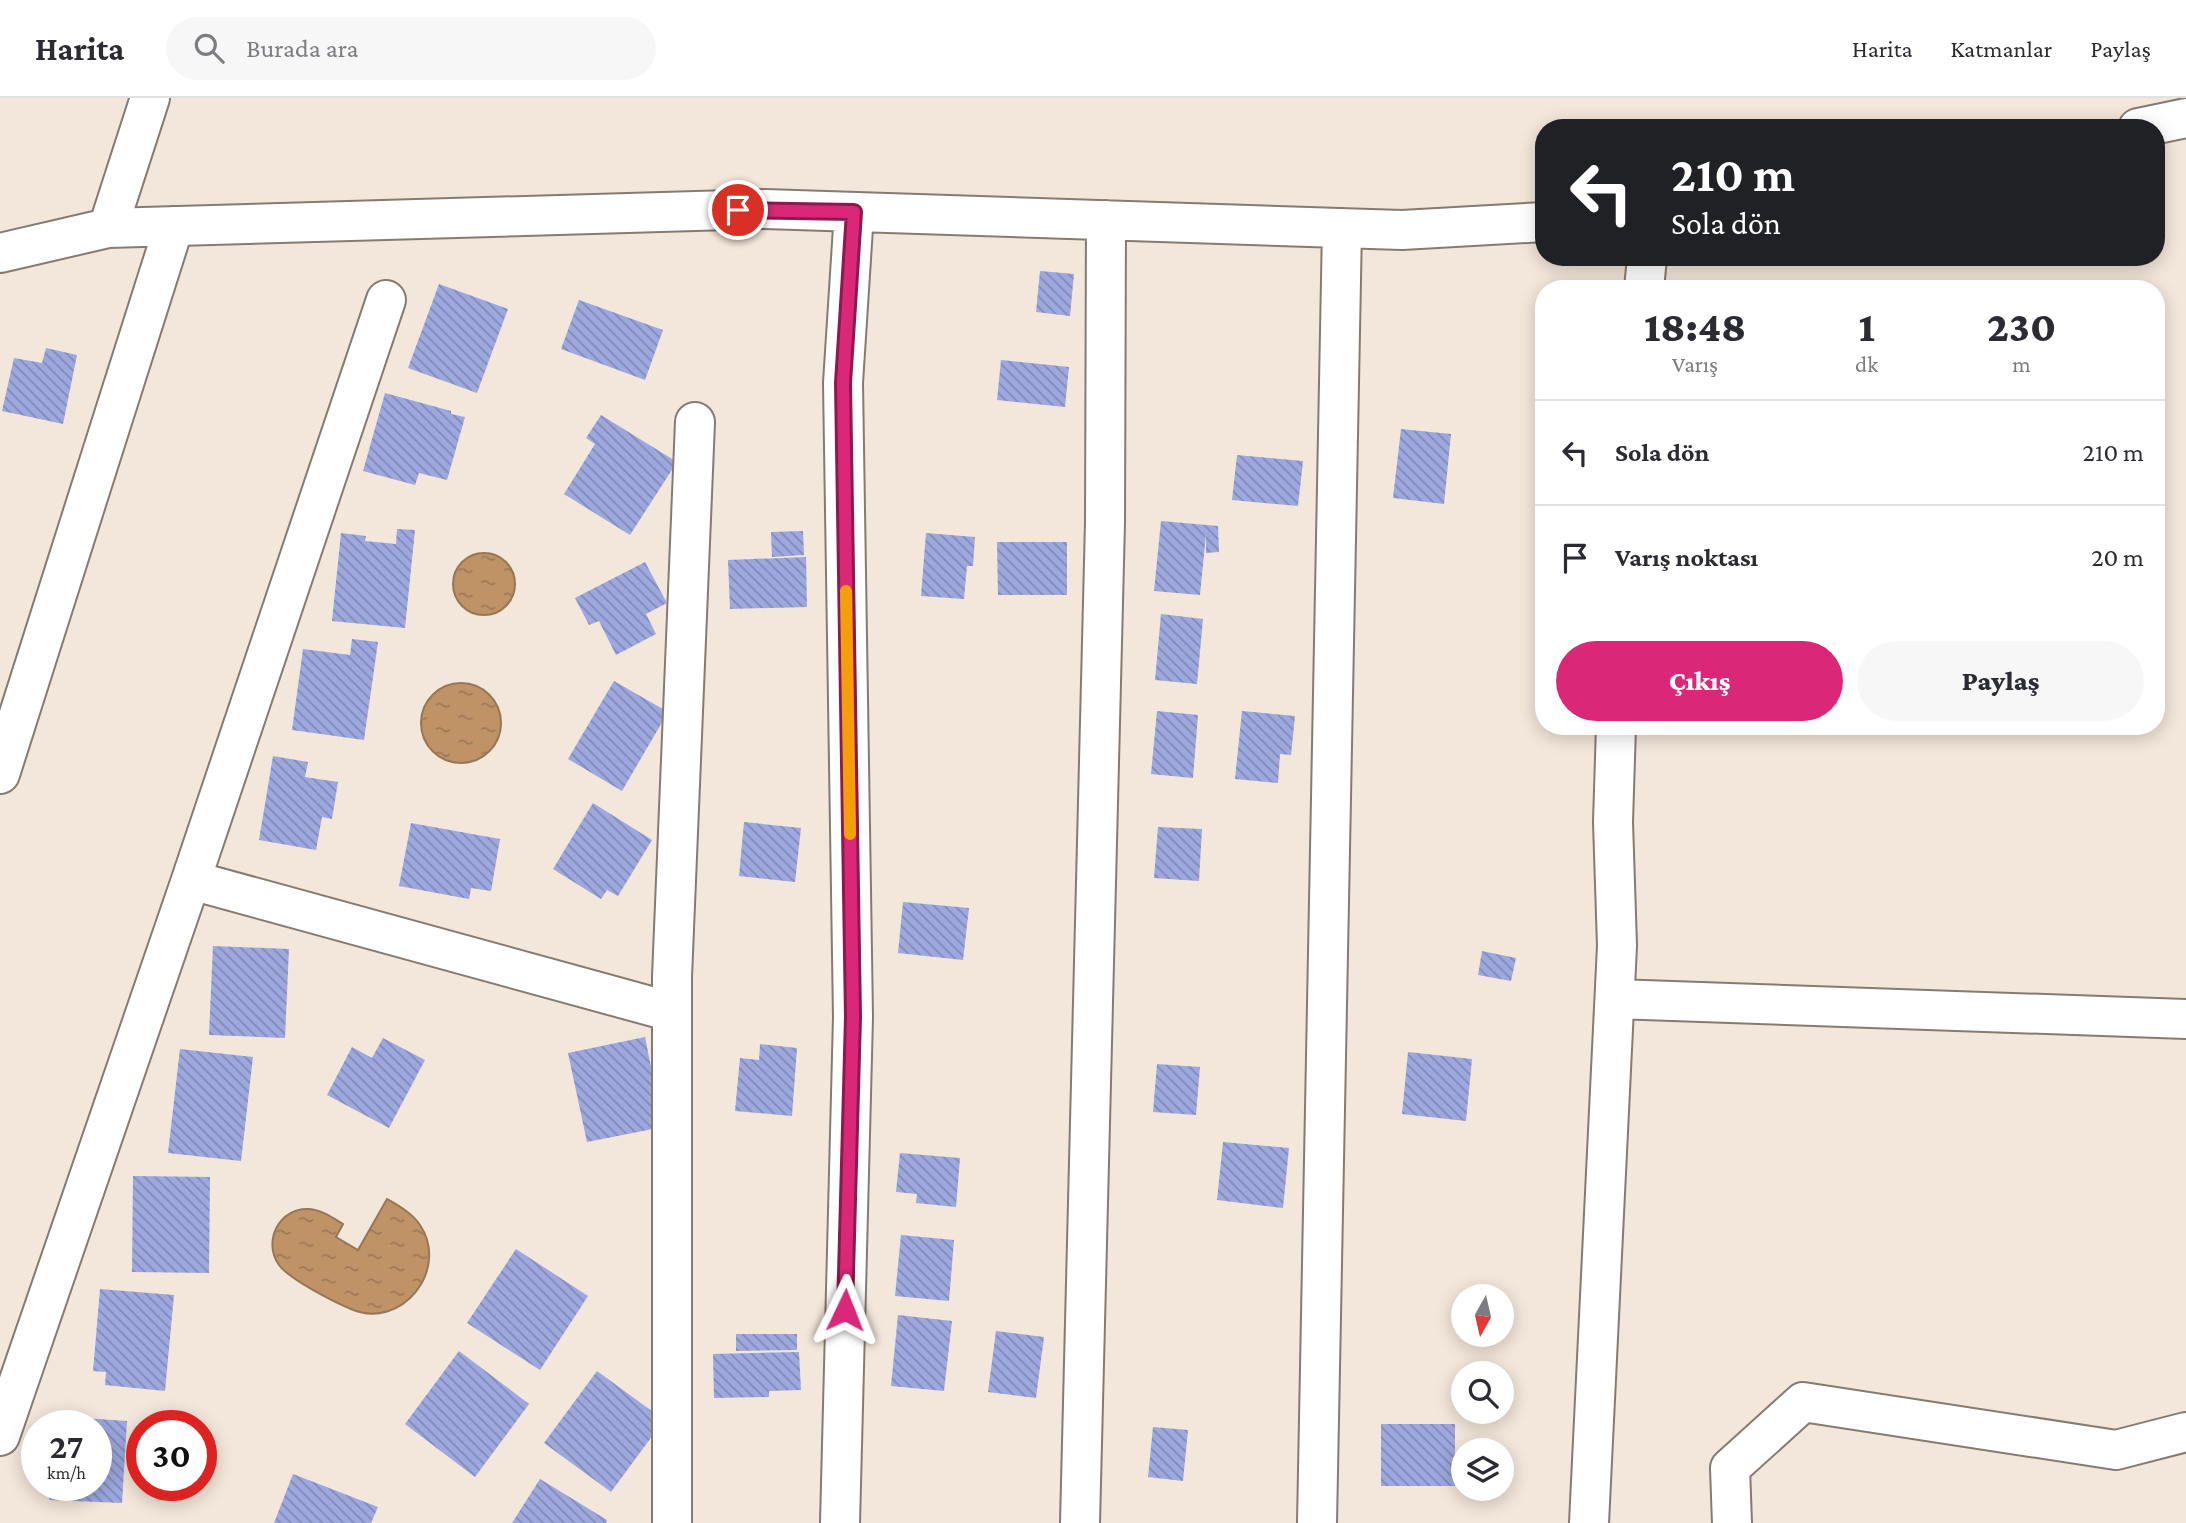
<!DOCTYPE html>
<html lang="tr">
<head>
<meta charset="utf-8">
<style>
	:root { --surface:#fff; --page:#f7f7f7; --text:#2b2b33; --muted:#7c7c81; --line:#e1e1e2; --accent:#db2777 }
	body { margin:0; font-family:"Crimson Pro",serif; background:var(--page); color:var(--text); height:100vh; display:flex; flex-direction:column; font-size:26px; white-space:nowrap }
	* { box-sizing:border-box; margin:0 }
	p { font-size:23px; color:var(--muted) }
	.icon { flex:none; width:38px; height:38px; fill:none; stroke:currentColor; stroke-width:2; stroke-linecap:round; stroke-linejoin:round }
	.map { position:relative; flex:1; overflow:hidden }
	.drawer { position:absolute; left:1535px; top:182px; width:630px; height:455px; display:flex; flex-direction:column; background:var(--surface); border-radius:28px; box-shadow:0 4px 18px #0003 }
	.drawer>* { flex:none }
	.banner { position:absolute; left:1535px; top:21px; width:630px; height:147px; border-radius:28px; box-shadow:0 4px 18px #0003; background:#202124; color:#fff; overflow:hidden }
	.needle { width:46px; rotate:188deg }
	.tools { position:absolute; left:1451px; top:1186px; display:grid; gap:14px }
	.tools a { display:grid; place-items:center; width:63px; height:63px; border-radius:50%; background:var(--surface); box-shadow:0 4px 18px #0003; font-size:35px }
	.speed { position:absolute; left:21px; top:1312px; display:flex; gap:14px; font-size:35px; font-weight:700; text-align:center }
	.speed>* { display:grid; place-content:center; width:91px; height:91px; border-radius:50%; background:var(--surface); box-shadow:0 4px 18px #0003; line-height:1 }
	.speed small { font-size:18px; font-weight:400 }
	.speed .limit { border:10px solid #d22; background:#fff; color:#111 }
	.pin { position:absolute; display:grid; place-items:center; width:60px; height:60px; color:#fff; margin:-30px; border:4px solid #fff; border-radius:50%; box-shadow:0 2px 7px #0007 }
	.me { position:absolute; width:77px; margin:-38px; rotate:2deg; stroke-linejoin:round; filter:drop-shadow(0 0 5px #0008) }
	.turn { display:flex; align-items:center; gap:24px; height:147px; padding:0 21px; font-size:32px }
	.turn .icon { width:91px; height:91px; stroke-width:2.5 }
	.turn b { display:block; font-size:49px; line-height:60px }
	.eta { display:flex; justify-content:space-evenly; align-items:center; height:119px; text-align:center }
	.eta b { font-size:42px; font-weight:800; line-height:49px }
	.cta { display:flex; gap:14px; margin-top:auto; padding:14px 21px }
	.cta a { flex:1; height:80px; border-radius:42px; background:var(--accent); color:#fff; font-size:28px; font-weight:800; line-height:80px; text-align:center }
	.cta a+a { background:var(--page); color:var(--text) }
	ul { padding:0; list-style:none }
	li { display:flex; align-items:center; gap:21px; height:105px; padding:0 21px; border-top:2px solid var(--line) }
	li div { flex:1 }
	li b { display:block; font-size:26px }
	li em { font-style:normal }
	header { display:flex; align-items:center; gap:42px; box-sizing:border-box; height:98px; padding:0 35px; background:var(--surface); border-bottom:2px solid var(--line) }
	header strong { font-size:33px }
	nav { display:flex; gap:38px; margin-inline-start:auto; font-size:24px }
	.search { width:490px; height:63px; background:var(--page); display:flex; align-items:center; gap:18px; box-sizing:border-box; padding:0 24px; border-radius:38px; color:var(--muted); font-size:26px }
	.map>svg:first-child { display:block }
	.water { fill:url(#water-ripples); stroke:#967655; stroke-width:2 }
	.building { fill:url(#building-back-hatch) }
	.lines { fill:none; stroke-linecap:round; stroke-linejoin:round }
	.minor-casing { stroke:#867b70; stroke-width:42 }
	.minor { stroke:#fff; stroke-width:38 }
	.route-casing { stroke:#8e194d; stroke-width:18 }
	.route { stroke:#db2777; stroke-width:12 }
	.slow { stroke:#f59e0b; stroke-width:12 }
</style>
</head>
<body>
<header>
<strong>Harita</strong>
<div class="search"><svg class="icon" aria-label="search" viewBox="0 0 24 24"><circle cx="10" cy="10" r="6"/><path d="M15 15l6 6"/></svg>Burada ara</div>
<nav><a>Harita</a><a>Katmanlar</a><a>Paylaş</a></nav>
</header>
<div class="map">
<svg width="2186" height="1425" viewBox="0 0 2186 1425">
	<defs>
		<pattern id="water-ripples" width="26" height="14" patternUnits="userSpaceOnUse" patternTransform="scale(1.75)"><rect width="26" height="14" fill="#c09367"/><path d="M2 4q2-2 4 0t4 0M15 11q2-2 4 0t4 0" fill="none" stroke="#9d7955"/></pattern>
		<pattern id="building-back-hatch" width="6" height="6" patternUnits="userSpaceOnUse" patternTransform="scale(1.75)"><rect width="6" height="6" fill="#9da8df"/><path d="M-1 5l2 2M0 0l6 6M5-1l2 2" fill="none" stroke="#8189b5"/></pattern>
	</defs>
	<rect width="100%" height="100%" fill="#f3e6da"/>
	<path class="water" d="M453 486a31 31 0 1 1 62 0a31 31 0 1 1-62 0Z
		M421 625a40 40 0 1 1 80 0a40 40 0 1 1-80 0Z
		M 387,1101 C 399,1108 412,1115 420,1127 C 450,1172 401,1233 351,1211 C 334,1204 289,1181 279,1167 C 262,1143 280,1109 309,1111 C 322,1112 333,1120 343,1126 L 336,1139 L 358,1152 Z"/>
	<path class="building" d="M 1040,173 L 1074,176 L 1070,218 L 1036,214 Z
		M 439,186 L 508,211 L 477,295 L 408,270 Z
		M 579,202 L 663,232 L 645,282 L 561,251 Z
		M 46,250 L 77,257 L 63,326 L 2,313 L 14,260 L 42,265 Z
		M 1001,262 L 1069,269 L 1065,309 L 997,302 Z
		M 385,295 L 451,313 L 451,316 L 465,319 L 447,382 L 419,375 L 415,387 L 363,373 Z
		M 601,317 L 677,364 L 630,437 L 564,396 L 595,346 L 586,340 Z
		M 1401,331 L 1451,336 L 1444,406 L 1393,400 Z
		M 1237,357 L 1303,363 L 1298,408 L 1232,402 Z
		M 1161,423 L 1218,428 L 1219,454 L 1206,455 L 1206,436 L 1200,497 L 1154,493 Z
		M 397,431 L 415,432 L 405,530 L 332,523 L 341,435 L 366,438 L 365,443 L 396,446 Z
		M 803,433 L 804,457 L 772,459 L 771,434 Z
		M 926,435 L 975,439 L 973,468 L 967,468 L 964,501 L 921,498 Z
		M 997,444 L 1067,444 L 1067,497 L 998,497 Z
		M 806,459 L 807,509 L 730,511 L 728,462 Z
		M 645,464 L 667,505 L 646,516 L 656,536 L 616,557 L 599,523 L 589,527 L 575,500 Z
		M 1161,516 L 1203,521 L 1197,586 L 1155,582 Z
		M 352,541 L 378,544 L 364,642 L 292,632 L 303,551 L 350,557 Z
		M 614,583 L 668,614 L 622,693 L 568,661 Z
		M 1157,613 L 1198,617 L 1193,680 L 1151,676 Z
		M 1242,613 L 1295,618 L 1291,657 L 1280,656 L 1278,685 L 1235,681 Z
		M 273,658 L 308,664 L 305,679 L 338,684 L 332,721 L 322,719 L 316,752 L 259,742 Z
		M 593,705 L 652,742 L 618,798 L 607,792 L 601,801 L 553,771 Z
		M 744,724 L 801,730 L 795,784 L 739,778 Z
		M 411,725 L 500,741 L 491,793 L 471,790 L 469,801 L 399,788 Z
		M 1158,729 L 1202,731 L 1199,783 L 1154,780 Z
		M 903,804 L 969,810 L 963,862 L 898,855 Z
		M 213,848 L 289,851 L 285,940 L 209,937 Z
		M 1482,853 L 1516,860 L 1511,883 L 1478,877 Z
		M 645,939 L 663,1029 L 587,1044 L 568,955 Z
		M 383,940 L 425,962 L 389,1030 L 327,997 L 352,949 L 372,960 Z
		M 760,946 L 797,950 L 792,1018 L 735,1013 L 740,960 L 759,962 Z
		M 180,951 L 253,959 L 241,1063 L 168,1055 Z
		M 1408,954 L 1472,961 L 1466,1023 L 1402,1016 Z
		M 1157,966 L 1200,969 L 1196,1017 L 1153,1014 Z
		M 1223,1044 L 1289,1050 L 1283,1110 L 1217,1102 Z
		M 900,1055 L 960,1060 L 956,1109 L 916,1105 L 917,1096 L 896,1094 Z
		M 133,1078 L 210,1079 L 209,1175 L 132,1174 Z
		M 901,1137 L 954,1142 L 949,1203 L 895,1198 Z
		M 516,1151 L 588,1198 L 540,1272 L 467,1225 Z
		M 100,1191 L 174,1197 L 165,1293 L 105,1287 L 106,1274 L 93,1273 Z
		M 898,1217 L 952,1223 L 944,1293 L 891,1288 Z
		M 996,1233 L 1044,1239 L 1036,1300 L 988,1294 Z
		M 736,1236 L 797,1236 L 797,1252 L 736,1253 Z
		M 459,1253 L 529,1306 L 475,1379 L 405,1326 Z
		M 799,1254 L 801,1292 L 769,1293 L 769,1299 L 714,1300 L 713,1256 Z
		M 597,1273 L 664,1322 L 611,1394 L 544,1345 Z
		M 53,1318 L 127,1323 L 122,1405 L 49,1402 L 50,1388 L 96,1388 L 96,1328 L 53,1328 Z
		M 1381,1326 L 1455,1326 L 1455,1388 L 1381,1388 Z
		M 1153,1329 L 1188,1332 L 1183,1383 L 1148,1379 Z
		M 293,1376 L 378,1409 L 371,1425 L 274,1425 Z
		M 540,1381 L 607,1422 L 606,1425 L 512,1425 Z"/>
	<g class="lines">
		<g class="minor-casing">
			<path id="minor" d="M 2138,30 L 2186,20
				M 108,130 L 150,0
				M 0,155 L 108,130 L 765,111 L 1402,132 L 1544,124
				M 1644,191 L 1647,159
				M 0,676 L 174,128
				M 191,782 L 672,914
				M 1615,901 L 2186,921
				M 0,1338 L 191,782 L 386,202
				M 672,1425 L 672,879 L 695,324
				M 840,1425 L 853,919 L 843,285 L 854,114
				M 1080,1425 L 1105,424 L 1106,122
				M 1317,1425 L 1342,130
				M 1589,1425 L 1617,848 L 1613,724 L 1616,628
				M 1732,1425 L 1730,1370 L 1803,1304 L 2116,1352 L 2186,1334"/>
		</g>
		<use href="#minor" class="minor"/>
	</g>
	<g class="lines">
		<g class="route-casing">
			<path id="route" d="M 738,112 L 854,114 L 843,285 L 853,919 L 845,1212"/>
		</g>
		<use href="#route" class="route"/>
		<path class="slow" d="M 846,493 L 850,736"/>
	</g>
</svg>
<div class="tools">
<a><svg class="needle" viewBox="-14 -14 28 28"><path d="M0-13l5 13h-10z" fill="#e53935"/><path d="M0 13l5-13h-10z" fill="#7c7c81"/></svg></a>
<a><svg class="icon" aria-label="search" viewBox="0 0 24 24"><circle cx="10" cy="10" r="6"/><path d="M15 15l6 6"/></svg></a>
<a><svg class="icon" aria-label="layers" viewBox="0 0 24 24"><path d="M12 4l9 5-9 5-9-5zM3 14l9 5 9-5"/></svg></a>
</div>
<div class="speed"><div>27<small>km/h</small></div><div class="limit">30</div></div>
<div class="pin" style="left:738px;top:112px;background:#d93025"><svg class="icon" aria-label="arrive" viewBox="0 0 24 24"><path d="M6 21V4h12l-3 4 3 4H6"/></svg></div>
<svg class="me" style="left:845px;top:1212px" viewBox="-20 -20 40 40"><path d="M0-17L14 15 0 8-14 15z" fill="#db2777" stroke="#fff" stroke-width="4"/></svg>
<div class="banner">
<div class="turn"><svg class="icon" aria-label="left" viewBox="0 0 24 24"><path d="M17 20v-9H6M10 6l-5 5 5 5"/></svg><div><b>210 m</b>Sola dön</div></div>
</div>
<section class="drawer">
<div class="eta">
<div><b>18:48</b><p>Varış</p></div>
<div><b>1</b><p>dk</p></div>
<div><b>230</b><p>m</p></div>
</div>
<ul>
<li><svg class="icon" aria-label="left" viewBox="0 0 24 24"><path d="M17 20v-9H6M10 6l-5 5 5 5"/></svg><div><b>Sola dön</b></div><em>210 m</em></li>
<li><svg class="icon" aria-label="arrive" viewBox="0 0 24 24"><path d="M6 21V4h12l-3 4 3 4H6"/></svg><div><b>Varış noktası</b></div><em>20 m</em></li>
</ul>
<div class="cta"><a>Çıkış</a><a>Paylaş</a></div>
</section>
</div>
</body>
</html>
